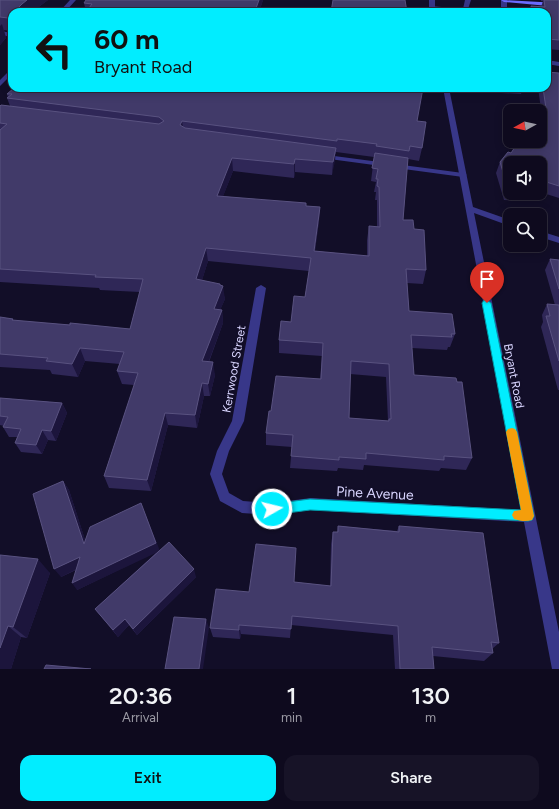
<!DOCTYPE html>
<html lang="en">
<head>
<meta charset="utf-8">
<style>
	:root { --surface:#0e0a1e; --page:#171327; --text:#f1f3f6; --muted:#9b9aa4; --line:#2e2b3c; --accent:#01edff }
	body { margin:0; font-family:Figtree,sans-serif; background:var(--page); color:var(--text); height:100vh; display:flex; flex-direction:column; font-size:15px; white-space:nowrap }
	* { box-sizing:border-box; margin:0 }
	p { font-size:13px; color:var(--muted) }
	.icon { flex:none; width:22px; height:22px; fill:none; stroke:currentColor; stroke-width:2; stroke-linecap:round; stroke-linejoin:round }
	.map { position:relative; height:669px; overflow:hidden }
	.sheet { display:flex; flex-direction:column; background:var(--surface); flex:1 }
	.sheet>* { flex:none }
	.banner { position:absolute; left:8px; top:8px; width:543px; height:84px; border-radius:12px; box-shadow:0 2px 10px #0003,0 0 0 1px var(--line); background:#01edff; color:#111; overflow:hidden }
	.needle { width:26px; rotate:262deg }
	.fabs { position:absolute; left:503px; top:104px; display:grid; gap:8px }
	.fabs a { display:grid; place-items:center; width:44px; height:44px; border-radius:8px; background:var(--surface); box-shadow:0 2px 10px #0003,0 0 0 1px var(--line); font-size:20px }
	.pin { position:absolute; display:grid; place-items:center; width:34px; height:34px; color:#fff; margin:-41px -17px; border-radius:50% 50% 50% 0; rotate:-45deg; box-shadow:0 0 4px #0007 }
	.pin .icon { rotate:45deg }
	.me { position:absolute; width:44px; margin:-22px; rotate:82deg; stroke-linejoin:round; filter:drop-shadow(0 0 3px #0008) }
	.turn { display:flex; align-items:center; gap:14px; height:84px; padding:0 20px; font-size:18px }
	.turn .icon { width:52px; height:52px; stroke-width:2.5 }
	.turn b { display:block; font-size:28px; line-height:34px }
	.eta { display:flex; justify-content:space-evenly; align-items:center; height:68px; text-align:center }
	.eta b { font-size:24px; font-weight:600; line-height:28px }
	.action { display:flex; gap:8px; margin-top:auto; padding:8px 20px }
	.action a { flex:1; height:46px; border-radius:12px; background:var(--accent); color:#111; font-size:16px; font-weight:600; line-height:46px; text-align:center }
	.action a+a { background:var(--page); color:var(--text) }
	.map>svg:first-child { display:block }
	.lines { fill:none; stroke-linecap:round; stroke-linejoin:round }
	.service { fill:#383789; fill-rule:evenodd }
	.minor { fill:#383789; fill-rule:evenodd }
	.secondary { fill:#6c6dff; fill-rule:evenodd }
	.wall { fill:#2f2757; fill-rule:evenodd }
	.shaded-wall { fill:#1c153c }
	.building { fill:#413a69; stroke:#595280; fill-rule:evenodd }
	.route { fill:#01edff; stroke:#019aa6 }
	.slow { fill:#f59e0b }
	.labels { text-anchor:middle; stroke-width:4; stroke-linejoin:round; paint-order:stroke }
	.street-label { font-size:12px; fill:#d9d5ff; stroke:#120e28 }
	.near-street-label { font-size:14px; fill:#d9d5ff; stroke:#120e28 }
</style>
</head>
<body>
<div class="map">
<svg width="559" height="669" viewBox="0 0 559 669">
	<rect width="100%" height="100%" fill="#120e28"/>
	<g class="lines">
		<path class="service" d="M 465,0 L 471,0 L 468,9 L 498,10 L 501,9 L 501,0 L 507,0 L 507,10 L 503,12 L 452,12 L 428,8 L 431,6 L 463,9 Z
			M 0,31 L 12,33 L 12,37 L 0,35 Z
			M 319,154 L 463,173 L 467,175 L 463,177 L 322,158 L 319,158 Z"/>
		<path class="minor" d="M 70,0 L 76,0 L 65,12 L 59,12 Z
			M 429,0 L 435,0 L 435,12 L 429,12 Z
			M 547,60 L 559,62 L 559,66 L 547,64 Z
			M 12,68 L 12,74 L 0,86 L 0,80 Z
			M 443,88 L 449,88 L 473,207 L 510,220 L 510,226 L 474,213 L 559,632 L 559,669 L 552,669 L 524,522 L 311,510 L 272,515 L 242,513 L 220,501 L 210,474 L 217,451 L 232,421 L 256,288 L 261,285 L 266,288 L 244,421 L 229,451 L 222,474 L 229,493 L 243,501 L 272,503 L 311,498 L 522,510 Z
			M 540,231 L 559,237 L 559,243 L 540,237 Z"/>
		<path class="secondary" d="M 501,0 L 559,3 L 559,7 L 504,2 Z"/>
	</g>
	<path class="wall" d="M 0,0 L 48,0 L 32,12 L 12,12 L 12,31 L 4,30 L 6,38 L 0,45 Z
		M 263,0 L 259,12 L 86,12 L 84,3 Z
		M 541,0 L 559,0 L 559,50 L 547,49 L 547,12 L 529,12 L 531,6 L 541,7 L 543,1 L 541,1 Z
		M 559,73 L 559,198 L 540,192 L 540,163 L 510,163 L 510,193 L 532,193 L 529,201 L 504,200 L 496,173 L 500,162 L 511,153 L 542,116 L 538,88 L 547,88 Z
		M 500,88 L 523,88 L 521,94 L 501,93 Z
		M 7,94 L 417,121 L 422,148 L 419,161 L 408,159 L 403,220 L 414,229 L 426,270 L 423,284 L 407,283 L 409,311 L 455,334 L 450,347 L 448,347 L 447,350 L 412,348 L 414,375 L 472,458 L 466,470 L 441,468 L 439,471 L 364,465 L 363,470 L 338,468 L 337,471 L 290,468 L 292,447 L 266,445 L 266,433 L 271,411 L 320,379 L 322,356 L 279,353 L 279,340 L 291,322 L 305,297 L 309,271 L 208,261 L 202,280 L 221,286 L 225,299 L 220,310 L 222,310 L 223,323 L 209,362 L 215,375 L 210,396 L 204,396 L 197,428 L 168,425 L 151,491 L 109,488 L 104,476 L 134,385 L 122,384 L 117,371 L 120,364 L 85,361 L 78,377 L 52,374 L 50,370 L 0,367 L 0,317 L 13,319 L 14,321 L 130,329 L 140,292 L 100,290 L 99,288 L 0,282 L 0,106 L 10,106 L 7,98 L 8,98 ZM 336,152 L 374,157 L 371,181 L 376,182 L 374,192 L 376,192 L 375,200 L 377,200 L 377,227 L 369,226 L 367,240 L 367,256 L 315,251 L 319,221 L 320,207 L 306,206 L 223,196 L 233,171 L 294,178 L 295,172 L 332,175 L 335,154 L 336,154 ZM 350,374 L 386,377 L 388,421 L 349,418 Z
		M 550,259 L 559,260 L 559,390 L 558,390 L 541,327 L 543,322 L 542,315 L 547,304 L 555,305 L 545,270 Z
		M 0,398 L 62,403 L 67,413 L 56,441 L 48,440 L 42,454 L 21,452 L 15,443 L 17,437 L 9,437 L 3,427 L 4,426 L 0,425 Z
		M 63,481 L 69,490 L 85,540 L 159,550 L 196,577 L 137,635 L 129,625 L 118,637 L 95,609 L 158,551 L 77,590 L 76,570 L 61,577 Z
		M 338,526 L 397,531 L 399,526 L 499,643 L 492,649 L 493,653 L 484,661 L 433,656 L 434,669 L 395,669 L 393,635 L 291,625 L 290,638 L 241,634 L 240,639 L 213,637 L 210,628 L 249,592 L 294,582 L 330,586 L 331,544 L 333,532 L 337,532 Z
		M 0,555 L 50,573 L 27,638 L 21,637 L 11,669 L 0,669 Z"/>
	<path class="shaded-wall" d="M 27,0 L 48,0 L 32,12 L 14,12 L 22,4 Z
		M 259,0 L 263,0 L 259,12 L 255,12 Z
		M 12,14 L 12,31 L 8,18 Z
		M 2,24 L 6,38 L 0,45 L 0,26 Z
		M 182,121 L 184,134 L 180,125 Z
		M 336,148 L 335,161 L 332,175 L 333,162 Z
		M 232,158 L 233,171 L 218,209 L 217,196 Z
		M 295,159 L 295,172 L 294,178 L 294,164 Z
		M 320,207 L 319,221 L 313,264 L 314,251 Z
		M 206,248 L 208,261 L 198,293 L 196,279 Z
		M 220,284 L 221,291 L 223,286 L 225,299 L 215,322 L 214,309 Z
		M 222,310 L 223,323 L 204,374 L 202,361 Z
		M 80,348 L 85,361 L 78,377 L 72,364 Z
		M 213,362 L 215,375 L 210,396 L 208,384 Z
		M 202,383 L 204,396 L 197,428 L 195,415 Z
		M 62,403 L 67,413 L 56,441 L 51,431 Z
		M 165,413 L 168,425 L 151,491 L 147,480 Z
		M 42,430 L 48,440 L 42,454 L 36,445 Z
		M 63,481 L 69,490 L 89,552 L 84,544 Z
		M 141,503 L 160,551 L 77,590 L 72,583 Z
		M 80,557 L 85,565 L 61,577 L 54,569 Z
		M 38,559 L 50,573 L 27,638 L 13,627 Z
		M 194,569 L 196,577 L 137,635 L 133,629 Z
		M 125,619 L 129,625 L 118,637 L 113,630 Z
		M 206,619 L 209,628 L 203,669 L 199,669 Z
		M 239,625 L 241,634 L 240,639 L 239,630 Z
		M 8,626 L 21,637 L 11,669 L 0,669 L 0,648 Z"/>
	<path class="building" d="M 0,0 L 27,0 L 22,4 L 14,12 L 12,12 L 12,14 L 8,18 L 0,17 Z
		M 86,0 L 259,0 L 255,11 L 264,12 L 86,12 L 92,4 L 84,3 Z
		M 333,0 L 405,0 L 407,12 L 331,12 Z
		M 544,0 L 559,0 L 559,40 L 547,39 L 547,12 L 532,12 L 531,6 L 545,7 Z
		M 465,8 L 498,8 L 499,12 L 466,12 Z
		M 547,72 L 559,73 L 559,186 L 540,180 L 540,163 L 510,163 L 510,189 L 508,189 L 500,162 L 508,152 L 511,153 L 519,141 L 540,141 L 540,117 L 547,115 L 543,88 L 547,88 Z
		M 14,88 L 423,88 L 417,121 L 426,122 L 422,148 L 410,146 L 409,151 L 376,146 L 377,144 L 337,139 L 337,141 L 182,121 L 180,125 L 185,128 L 336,148 L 333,162 L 295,159 L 294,164 L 232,158 L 217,196 L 306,203 L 306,206 L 320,207 L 314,251 L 369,256 L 369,226 L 380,227 L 379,187 L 377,186 L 378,179 L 376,179 L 378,169 L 372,168 L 375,153 L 408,158 L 403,220 L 413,220 L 414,229 L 424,230 L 426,270 L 406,269 L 409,311 L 452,314 L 455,334 L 451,334 L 452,337 L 411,335 L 414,375 L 456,378 L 457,382 L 462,382 L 472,458 L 444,456 L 444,460 L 366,453 L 366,459 L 339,457 L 339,460 L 291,456 L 293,435 L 266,433 L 269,411 L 271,411 L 276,376 L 321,379 L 323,343 L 279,340 L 281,321 L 291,322 L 294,296 L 305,297 L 311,258 L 206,248 L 196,279 L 220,284 L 220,285 L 223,286 L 214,309 L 222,310 L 202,361 L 213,362 L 208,384 L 202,383 L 195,415 L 165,413 L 147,480 L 104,476 L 138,373 L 117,371 L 124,352 L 80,348 L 72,364 L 46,361 L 48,358 L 0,354 L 0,317 L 13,319 L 12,320 L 70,325 L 70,323 L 130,329 L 143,279 L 95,277 L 96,275 L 0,269 L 0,130 L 7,124 L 0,123 L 0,106 L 1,105 L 159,124 L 164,121 L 159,117 L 7,98 L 12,94 L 7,94 ZM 351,361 L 389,364 L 391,419 L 389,419 L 389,421 L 349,418 Z
		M 550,259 L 559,260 L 559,289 Z
		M 547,304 L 559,305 L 559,361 L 546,316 L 550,316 Z
		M 0,398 L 62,403 L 51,431 L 42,430 L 36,445 L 15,443 L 21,429 L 3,427 L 8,417 L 0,416 Z
		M 63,481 L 84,544 L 90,527 L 141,503 L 156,543 L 72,583 L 80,557 L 54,569 L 33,494 Z
		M 338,526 L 399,532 L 399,526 L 483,533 L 499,643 L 491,642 L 493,653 L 432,647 L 434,669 L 400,669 L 398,626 L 292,616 L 291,629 L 239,625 L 239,630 L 210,628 L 216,589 L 249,592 L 256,544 L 296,548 L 294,582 L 331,586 L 333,532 L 338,532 Z
		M 169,542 L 194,569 L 133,629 L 125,619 L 113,630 L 95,609 Z
		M 0,555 L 38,559 L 13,627 L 8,626 L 0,648 Z
		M 174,617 L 206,619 L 199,669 L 165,669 Z
		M 46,665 L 91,669 L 44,669 Z"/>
	<path class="route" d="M 484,300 L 487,300 L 491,303 L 534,516 L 532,520 L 528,521 L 310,510 L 272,515 L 268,513 L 266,509 L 268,506 L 272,504 L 310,499 L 521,510 L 482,303 Z"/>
	<path class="slow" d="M 512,428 L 515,429 L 517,432 L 534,516 L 532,520 C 526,522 520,521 514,519 L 512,515 L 514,511 L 521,510 L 506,432 L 508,429 Z"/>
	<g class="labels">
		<g class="street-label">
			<text transform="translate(234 369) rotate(-80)" y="4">Kerrwood Street</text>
			<text transform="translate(514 376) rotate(79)" y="4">Bryant Road</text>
		</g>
		<g class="near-street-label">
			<text transform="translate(375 493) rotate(3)" y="5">Pine Avenue</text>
		</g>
	</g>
</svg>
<div class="fabs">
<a><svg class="needle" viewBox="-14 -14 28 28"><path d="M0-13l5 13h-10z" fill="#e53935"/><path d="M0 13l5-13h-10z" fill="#9b9aa4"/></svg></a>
<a><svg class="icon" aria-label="sound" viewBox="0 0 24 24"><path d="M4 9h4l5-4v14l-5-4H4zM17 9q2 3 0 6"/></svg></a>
<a><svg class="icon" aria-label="search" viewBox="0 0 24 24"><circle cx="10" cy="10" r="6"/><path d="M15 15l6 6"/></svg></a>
</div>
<div class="pin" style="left:487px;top:303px;background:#d93025"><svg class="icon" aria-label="arrive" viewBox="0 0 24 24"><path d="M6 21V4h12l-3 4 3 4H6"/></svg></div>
<svg class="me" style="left:272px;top:509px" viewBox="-20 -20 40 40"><circle r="17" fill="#01edff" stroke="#fff" stroke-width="3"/><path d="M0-11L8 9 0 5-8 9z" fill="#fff"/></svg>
<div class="banner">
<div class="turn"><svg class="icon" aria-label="left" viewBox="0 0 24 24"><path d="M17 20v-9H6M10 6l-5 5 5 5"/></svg><div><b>60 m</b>Bryant Road</div></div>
</div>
</div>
<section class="sheet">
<div class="eta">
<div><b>20:36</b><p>Arrival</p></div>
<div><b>1</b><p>min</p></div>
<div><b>130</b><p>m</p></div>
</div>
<div class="action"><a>Exit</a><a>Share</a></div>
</section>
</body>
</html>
